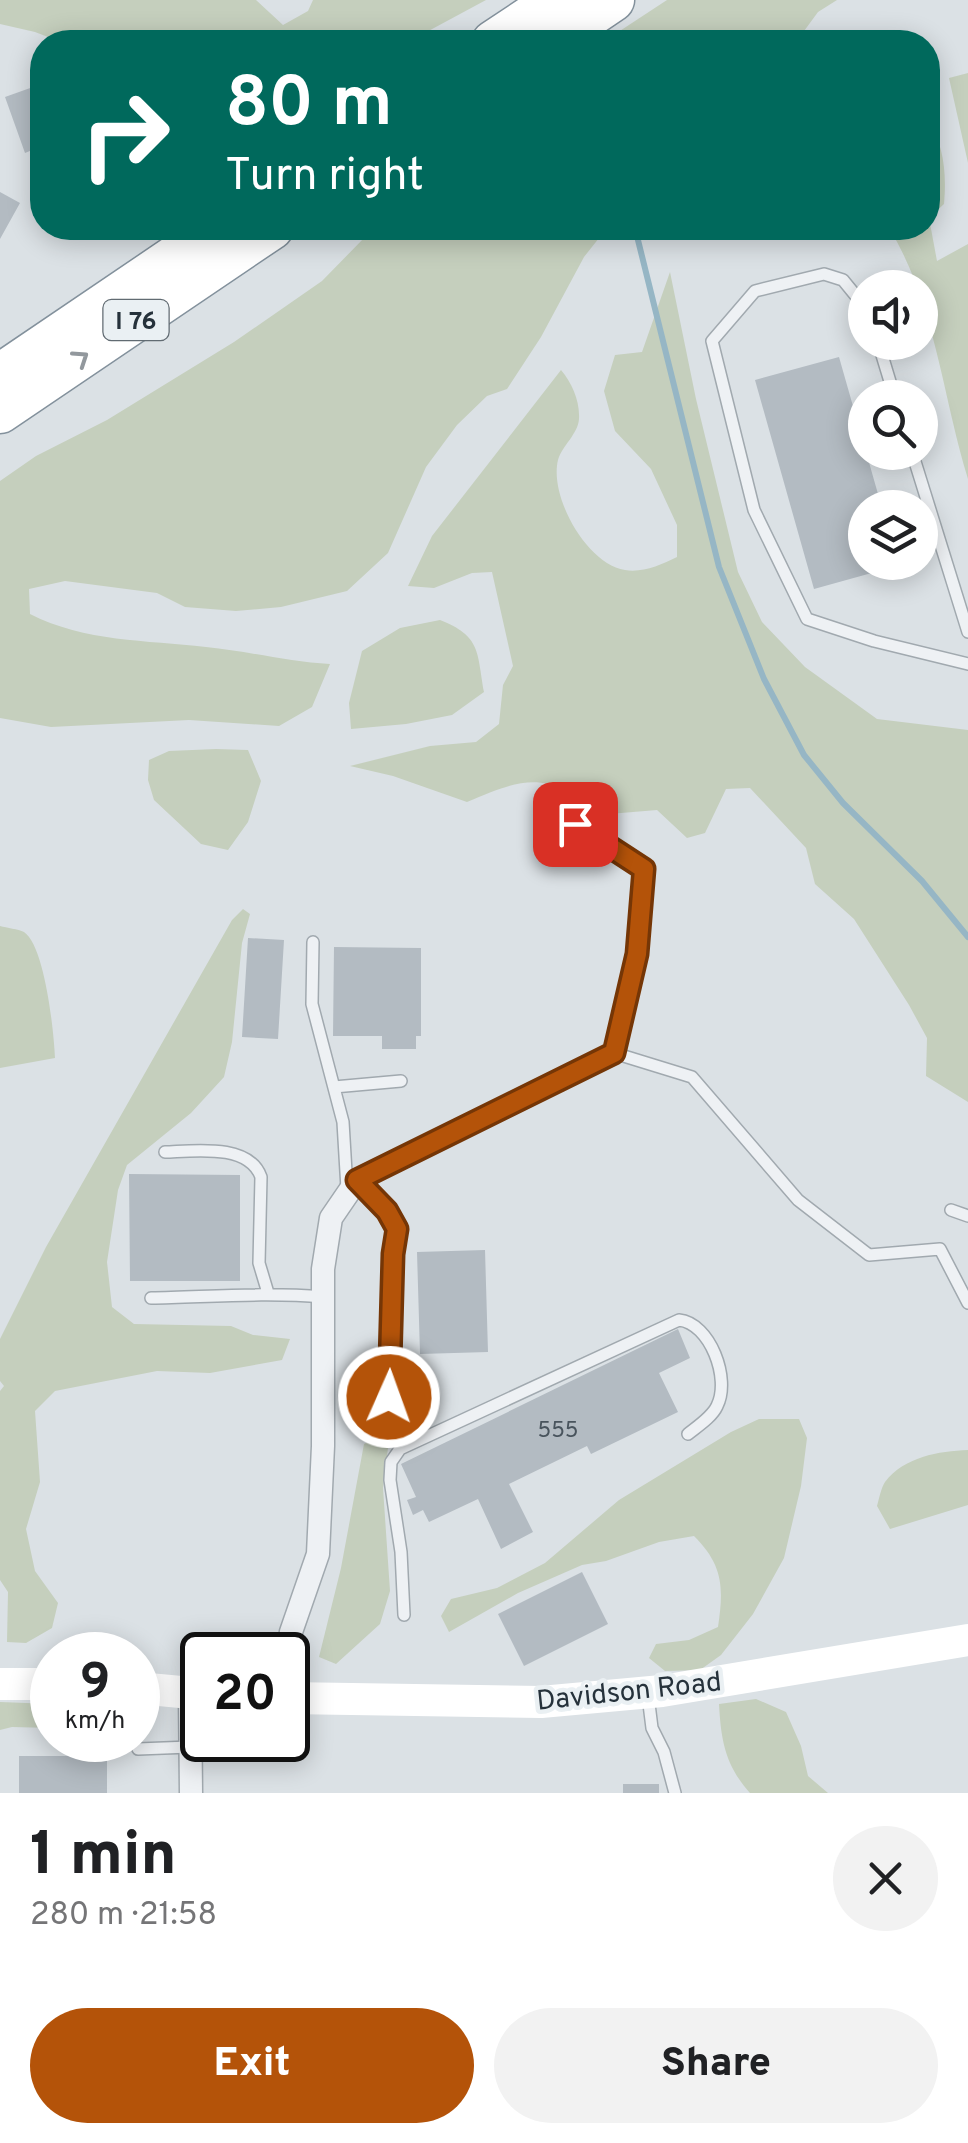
<!DOCTYPE html>
<html lang="en">
<head>
<meta charset="utf-8">
<style>
	:root { --surface:#fff; --page:#f2f2f2; --text:#202124; --muted:#757577; --accent:#b45309 }
	body { margin:0; font-family:Overpass,sans-serif; background:var(--page); color:var(--text); height:100vh; display:flex; flex-direction:column; font-size:38px; white-space:nowrap }
	* { box-sizing:border-box; margin:0 }
	p { font-size:32px; color:var(--muted) }
	.icon { flex:none; width:55px; height:55px; fill:none; stroke:currentColor; stroke-width:2; stroke-linecap:round; stroke-linejoin:round }
	.map { position:relative; height:1793px; overflow:hidden }
	.panel { display:flex; flex-direction:column; background:var(--surface); flex:1 }
	.panel>* { flex:none }
	.guide { position:absolute; left:30px; top:30px; width:910px; height:210px; border-radius:40px; box-shadow:0 5px 25px #0003; background:#00695c; color:#fff; overflow:hidden }
	.controls { position:absolute; left:848px; top:270px; display:grid; gap:20px }
	.controls a { display:grid; place-items:center; width:90px; height:90px; border-radius:50%; background:var(--surface); box-shadow:0 5px 25px #0003; font-size:50px }
	.speed { position:absolute; left:30px; top:1632px; display:flex; gap:20px; font-size:50px; font-weight:700; text-align:center }
	.speed>* { display:grid; place-content:center; width:130px; height:130px; border-radius:50%; background:var(--surface); box-shadow:0 5px 25px #0003; line-height:1 }
	.speed small { font-size:25px; font-weight:400 }
	.speed .limit { border:5px solid #111; border-radius:15px; background:#fff; color:#111 }
	.pin { position:absolute; display:grid; place-items:center; width:85px; height:85px; color:#fff; margin:-42px; border-radius:20px; box-shadow:0 5px 15px #0006 }
	.me { position:absolute; width:110px; margin:-55px; rotate:2deg; stroke-linejoin:round; filter:drop-shadow(0 0 8px #0008) }
	.turn { display:flex; align-items:center; gap:35px; height:210px; padding:0 30px; font-size:45px }
	.turn .icon { width:130px; height:130px; stroke-width:2.5 }
	.turn b { display:block; font-size:70px; line-height:85px }
	.round { display:grid; place-items:center; flex:none; width:105px; height:105px; border-radius:52px; background:var(--page) }
	.head { display:flex; align-items:center; justify-content:space-between; height:170px; padding:0 30px }
	h1 { font-size:60px; font-weight:800; line-height:75px }
	.action { display:flex; gap:20px; margin-top:auto; padding:20px 30px }
	.action a { flex:1; height:115px; border-radius:60px; background:var(--accent); color:#fff; font-size:40px; font-weight:800; line-height:115px; text-align:center }
	.action a+a { background:var(--page); color:var(--text) }
	.map>svg:first-child { display:block }
	.green { fill:#c5cfbd }
	.lines { fill:none; stroke-linecap:round; stroke-linejoin:round }
	.stream { stroke:#96b6c5; stroke-width:6 }
	.building { fill:#b3bbc2 }
	.lane-casing { stroke:#a1a9af; stroke-width:14 }
	.street-casing { stroke:#a1a9af; stroke-width:25 }
	.highway-casing { stroke:#83919c; stroke-width:45 }
	.lane { stroke:#eef1f4; stroke-width:11 }
	.street { stroke:#eef1f4; stroke-width:22 }
	.secondary { stroke:#fff; stroke-width:32 }
	.highway { stroke:#fff; stroke-width:42 }
	.oneway { stroke:#92989d }
	.route-casing { stroke:#753606; stroke-width:25 }
	.route { stroke:#b45309; stroke-width:18 }
	.labels { text-anchor:middle; stroke-width:9; stroke-linejoin:round; paint-order:stroke }
	.number-label { font-size:22px; fill:#49545d }
	.shield { fill:#eaf0f3; stroke:#616b72; stroke-width:2.5 }
	.shield-label { font-size:25px; font-weight:bold; fill:#26323b }
	.street-label { font-size:28px; fill:#26323b; stroke:#eaf0f3 }
</style>
</head>
<body>
<div class="map">
<svg width="968" height="1793" viewBox="0 0 968 1793">
	<rect width="100%" height="100%" fill="#dbe1e5"/>
	<path class="green" d="M 0,0 L 256,0 L 283,25 L 308,11 L 313,0 L 486,0 L 408,42 L 61,42 L 35,32 L 0,24 Z
		M 667,0 L 837,0 L 818,12 L 796,42 L 603,42 Z
		M 968,73 L 968,163 L 949,78 Z
		M 928,116 C 943,146 947,170 944,204 L 929,218 L 937,261 L 968,244 L 968,479 C 942,394 935,303 889,228 L 928,228 Z
		M 367,228 L 607,228 L 584,257 L 541,337 L 507,389 L 487,396 L 457,425 L 426,467 L 388,553 L 347,591 L 281,607 L 236,611 L 185,607 L 157,593 L 65,581 L 29,589 L 30,614 C 85,642 146,640 206,647 C 248,651 288,662 330,664 L 312,707 L 279,726 L 189,720 L 51,727 L 0,718 L 0,481 L 36,456 L 107,420 L 234,342 L 322,281 L 365,237 Z
		M 670,272 L 696,399 L 738,572 L 762,622 L 805,667 L 877,719 L 968,730 L 968,1102 L 926,1076 L 927,1038 L 909,1005 L 854,919 L 815,884 L 806,848 L 750,788 L 726,789 L 705,833 L 687,838 L 657,810 L 597,815 C 550,770 524,777 467,802 L 393,776 L 350,766 L 430,746 L 476,742 L 499,724 L 503,685 L 513,666 L 492,572 L 472,573 L 434,588 L 408,586 L 432,536 L 561,370 C 572,383 580,401 579,419 C 578,434 562,446 558,460 C 549,497 587,564 625,570 C 642,573 661,565 677,557 L 677,525 L 651,469 L 615,431 L 604,391 L 615,355 L 642,352 Z
		M 440,620 C 481,636 477,652 484,692 L 452,715 L 406,724 L 351,729 L 349,703 L 362,651 L 400,628 Z
		M 216,749 L 248,750 L 261,781 L 248,822 L 228,850 L 201,844 L 154,800 L 148,780 L 149,760 L 169,751 Z
		M 243,909 L 250,914 L 242,943 L 232,1042 L 224,1077 L 191,1113 L 127,1165 L 118,1190 L 107,1262 L 112,1307 L 134,1324 L 231,1326 L 253,1335 L 290,1339 L 282,1360 L 210,1373 L 157,1371 L 55,1391 L 35,1411 L 40,1482 L 26,1529 L 35,1571 L 58,1603 L 52,1628 L 26,1643 L 7,1642 L 8,1592 L 0,1580 L 0,1391 L 4,1386 L 0,1381 L 0,1339 L 46,1247 L 232,920 Z
		M 0,926 C 7,928 18,929 24,932 C 45,946 54,1033 55,1058 L 0,1068 Z
		M 759,1419 L 799,1419 L 807,1438 L 801,1486 L 784,1558 L 753,1614 L 721,1655 L 700,1670 L 665,1671 L 649,1658 L 656,1644 L 689,1640 L 718,1627 C 724,1587 723,1565 694,1536 L 659,1542 L 606,1561 L 582,1565 L 518,1593 L 449,1632 L 441,1616 L 451,1599 L 497,1588 L 545,1563 L 619,1500 L 731,1432 Z
		M 390,1432 L 383,1488 L 390,1591 L 380,1624 L 336,1664 L 319,1657 L 341,1568 L 364,1444 Z
		M 968,1450 L 968,1505 L 890,1529 L 877,1506 C 879,1499 881,1488 885,1482 C 904,1457 939,1451 968,1450 Z
		M 756,1699 L 786,1712 L 801,1746 L 808,1776 L 828,1793 L 750,1793 C 725,1765 721,1740 719,1704 Z
		M 0,1702 L 52,1704 L 52,1728 L 12,1727 L 0,1730 Z"/>
	<g class="lines">
		<path class="stream" d="M 635,228 L 719,567 L 764,679 L 804,755 L 843,803 L 922,881 L 968,937"/>
	</g>
	<path class="building" d="M 33,87 L 42,110 L 42,146 L 25,153 L 5,97 Z
		M 0,192 L 20,203 L 0,239 Z
		M 711,228 L 756,228 L 756,229 L 715,240 Z
		M 839,357 L 882,508 L 865,508 L 865,562 L 904,564 L 814,589 L 755,380 Z
		M 248,938 L 284,940 L 278,1039 L 242,1037 Z
		M 334,947 L 421,948 L 421,1036 L 416,1036 L 416,1049 L 382,1049 L 382,1036 L 333,1036 Z
		M 129,1174 L 240,1175 L 240,1281 L 130,1281 Z
		M 485,1250 L 488,1352 L 420,1354 L 417,1252 Z
		M 678,1329 L 690,1358 L 659,1373 L 678,1412 L 591,1454 L 587,1446 L 509,1484 L 533,1532 L 501,1549 L 478,1499 L 429,1522 L 423,1510 L 413,1515 L 407,1500 L 416,1497 L 401,1464 Z
		M 582,1572 L 608,1624 L 524,1666 L 498,1614 Z
		M 19,1756 L 107,1756 L 107,1793 L 19,1793 Z
		M 623,1784 L 659,1784 L 659,1793 L 623,1793 Z"/>
	<g class="lines">
		<g class="lane-casing">
			<path id="lane" d="M 865,307 L 843,280 L 824,274 L 755,291 L 712,341 L 754,510 L 807,619 L 874,641 L 968,664
				M 878,342 L 895,398
				M 912,452 L 968,632
				M 575,824 L 644,869 L 637,954 L 614,1053
				M 313,942 L 312,1004 L 343,1122 L 347,1189
				M 334,1087 L 401,1081
				M 165,1152 C 194,1151 249,1143 261,1177 L 259,1263 L 268,1293
				M 951,1210 L 968,1216
				M 151,1298 C 208,1297 265,1292 323,1297
				M 389,1397 L 393,1254 L 397,1229 L 387,1211 L 357,1180 L 614,1053 L 692,1077 L 798,1200 L 869,1255 L 940,1249 L 968,1303
				M 404,1615 L 401,1552 L 390,1480 L 391,1462 L 400,1449 L 679,1320 C 710,1323 731,1379 717,1406 C 712,1417 698,1426 688,1434
				M 648,1696 L 652,1728 L 664,1752 L 675,1793
				M 138,1749 L 190,1747"/>
		</g>
		<g class="street-casing">
			<path id="street" d="M 287,1655 L 291,1632 L 318,1554 L 323,1446 L 323,1269 L 331,1218 L 357,1180
				M 190,1693 L 191,1793"/>
		</g>
		<g class="highway-casing">
			<path id="highway" d="M 493,42 L 556,0
				M 551,42 L 613,0
				M 0,375 L 217,228
				M 0,412 L 272,228"/>
		</g>
		<use href="#lane" class="lane"/>
		<use href="#street" class="street"/>
		<path class="secondary" d="M 0,1684 L 52,1684
			M 138,1688 L 202,1694
			M 288,1698 L 541,1702 L 662,1691 L 968,1640"/>
		<use href="#highway" class="highway"/>
	</g>
	<defs><path id="oneway-chevron" d="M-2-3.5L2.5 0L-2 3.5" fill="none" stroke-width="1.6" stroke-linecap="round" stroke-linejoin="round" transform="scale(2.5)"/></defs>
	<use class="oneway" href="#oneway-chevron" transform="translate(81 358) rotate(-34)"/>
	<g class="lines">
		<g class="route-casing">
			<path id="route" d="M 389,1397 L 393,1254 L 397,1229 L 387,1211 L 357,1180 L 614,1053 L 637,954 L 644,869 L 575,824"/>
		</g>
		<use href="#route" class="route"/>
	</g>
	<g class="labels">
		<g class="number-label">
			<text x="558" y="1437">555</text>
		</g>
		<rect class="shield" x="103.5" y="300" width="65" height="40" rx="8"/>
		<g class="shield-label">
			<text x="136" y="329">I 76</text>
		</g>
		<g class="street-label">
			<text transform="translate(629 1690) rotate(-6)" y="10">Davidson Road</text>
		</g>
	</g>
</svg>
<div class="controls">
<a><svg class="icon" aria-label="sound" viewBox="0 0 24 24"><path d="M4 9h4l5-4v14l-5-4H4zM17 9q2 3 0 6"/></svg></a>
<a><svg class="icon" aria-label="search" viewBox="0 0 24 24"><circle cx="10" cy="10" r="6"/><path d="M15 15l6 6"/></svg></a>
<a><svg class="icon" aria-label="layers" viewBox="0 0 24 24"><path d="M12 4l9 5-9 5-9-5zM3 14l9 5 9-5"/></svg></a>
</div>
<div class="speed"><div>9<small>km/h</small></div><div class="limit">20</div></div>
<div class="pin" style="left:575px;top:824px;background:#d93025"><svg class="icon" aria-label="arrive" viewBox="0 0 24 24"><path d="M6 21V4h12l-3 4 3 4H6"/></svg></div>
<svg class="me" style="left:389px;top:1397px" viewBox="-20 -20 40 40"><circle r="17" fill="#b45309" stroke="#fff" stroke-width="3"/><path d="M0-11L8 9 0 5-8 9z" fill="#fff"/></svg>
<div class="guide">
<div class="turn"><svg class="icon" aria-label="right" viewBox="0 0 24 24"><path d="M7 20v-9h11M14 6l5 5-5 5"/></svg><div><b>80 m</b>Turn right</div></div>
</div>
</div>
<section class="panel">
<div class="head"><div><h1>1 min</h1><p>280 m · 21:58</p></div><a class="round"><svg class="icon" aria-label="close" viewBox="0 0 24 24"><path d="M6 6l12 12M18 6L6 18"/></svg></a></div>
<div class="action"><a>Exit</a><a>Share</a></div>
</section>
</body>
</html>
